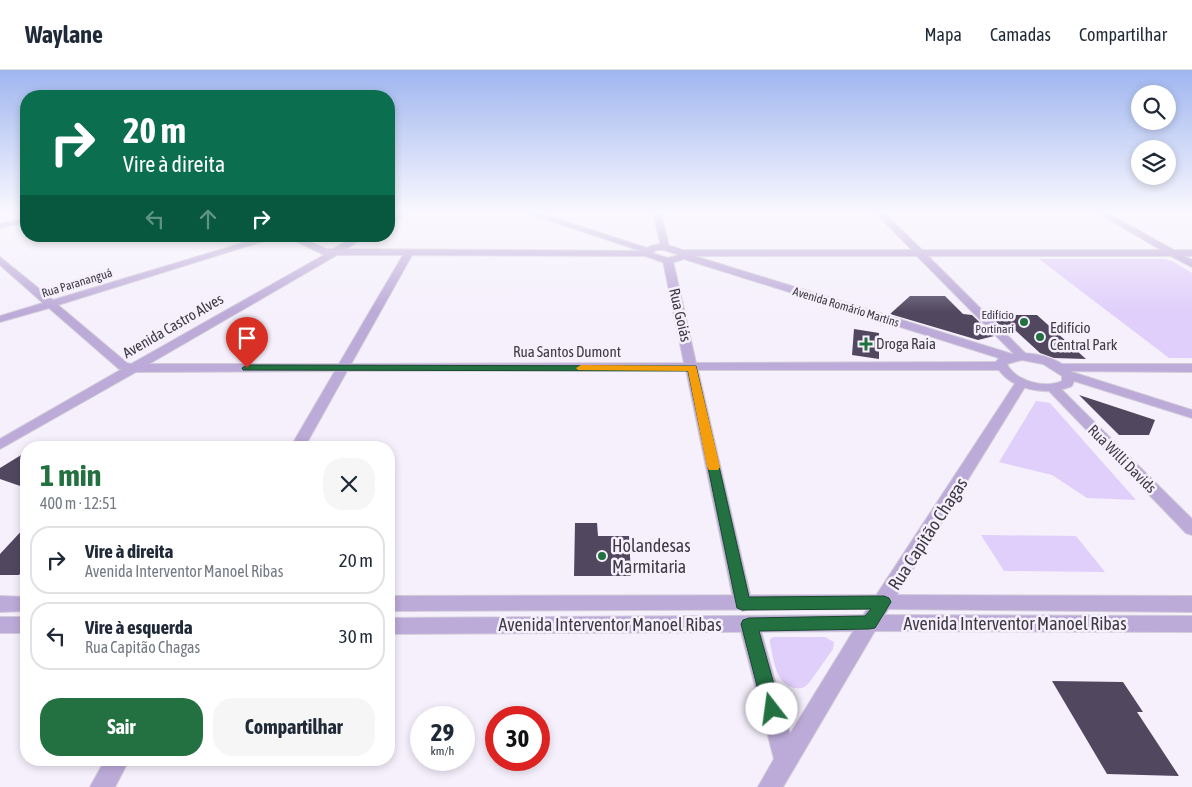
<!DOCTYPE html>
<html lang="pt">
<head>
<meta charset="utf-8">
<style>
	:root { --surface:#fff; --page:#f6f6f7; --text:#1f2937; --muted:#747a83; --line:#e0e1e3; --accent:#237141 }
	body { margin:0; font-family:"Asap Condensed",sans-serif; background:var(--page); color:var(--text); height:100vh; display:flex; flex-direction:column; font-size:19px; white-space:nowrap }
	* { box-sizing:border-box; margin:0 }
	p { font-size:16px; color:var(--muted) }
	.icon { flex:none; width:28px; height:28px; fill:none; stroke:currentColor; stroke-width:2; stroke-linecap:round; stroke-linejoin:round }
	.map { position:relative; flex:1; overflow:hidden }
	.sheet { position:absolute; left:20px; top:371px; width:375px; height:325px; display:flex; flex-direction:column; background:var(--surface); border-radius:20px; box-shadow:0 2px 8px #0003 }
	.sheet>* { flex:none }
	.guide { position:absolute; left:20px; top:20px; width:375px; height:152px; border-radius:20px; box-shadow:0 2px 8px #0003; background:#0b6e4f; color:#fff; overflow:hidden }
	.fabs { position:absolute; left:1131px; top:15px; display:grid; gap:10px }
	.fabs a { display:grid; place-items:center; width:45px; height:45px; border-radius:50%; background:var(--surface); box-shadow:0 2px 8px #0003; font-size:25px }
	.speed { position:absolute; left:410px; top:636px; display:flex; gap:10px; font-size:25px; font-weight:700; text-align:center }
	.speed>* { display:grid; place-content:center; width:65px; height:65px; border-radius:50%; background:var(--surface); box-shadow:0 2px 8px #0003; line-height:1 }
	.speed small { font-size:12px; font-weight:400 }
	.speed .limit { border:8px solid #d22; background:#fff; color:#111 }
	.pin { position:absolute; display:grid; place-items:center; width:42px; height:42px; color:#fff; margin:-51px -21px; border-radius:50% 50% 50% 0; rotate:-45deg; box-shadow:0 0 5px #0007 }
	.pin .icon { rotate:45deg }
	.me { position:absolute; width:55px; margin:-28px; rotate:345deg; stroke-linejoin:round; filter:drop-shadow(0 0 4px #0008) }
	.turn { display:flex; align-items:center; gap:18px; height:105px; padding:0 20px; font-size:22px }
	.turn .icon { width:65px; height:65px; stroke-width:2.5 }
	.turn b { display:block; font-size:35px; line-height:42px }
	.lanes { display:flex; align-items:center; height:48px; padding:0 20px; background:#0003; justify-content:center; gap:25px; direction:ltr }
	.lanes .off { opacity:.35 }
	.round { display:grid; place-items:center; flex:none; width:52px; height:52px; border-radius:20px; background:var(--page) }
	.headline { display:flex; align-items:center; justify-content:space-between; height:85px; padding:0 20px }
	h1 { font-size:30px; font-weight:700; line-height:38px; color:var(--accent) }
	.action { display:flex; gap:10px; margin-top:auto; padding:10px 20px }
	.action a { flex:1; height:58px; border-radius:20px; background:var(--accent); color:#fff; font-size:20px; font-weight:700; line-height:58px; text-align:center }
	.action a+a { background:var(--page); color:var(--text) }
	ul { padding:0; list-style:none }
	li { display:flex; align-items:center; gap:15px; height:68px; margin:0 10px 8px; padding:0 10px; border:2px solid var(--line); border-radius:20px }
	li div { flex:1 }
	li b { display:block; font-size:19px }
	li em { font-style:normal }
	header { display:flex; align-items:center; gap:30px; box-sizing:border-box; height:70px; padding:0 25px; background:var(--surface); border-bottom:1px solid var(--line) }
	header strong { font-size:24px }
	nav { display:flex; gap:28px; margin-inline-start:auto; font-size:18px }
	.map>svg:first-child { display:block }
	.green { fill:#e0cffb }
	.building { fill:#514860 }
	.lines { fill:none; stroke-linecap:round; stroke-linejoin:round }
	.minor-casing { stroke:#d1ccd8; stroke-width:2 }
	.tertiary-casing { stroke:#d1ccd8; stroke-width:2 }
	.minor { fill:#bcaad8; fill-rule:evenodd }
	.tertiary { fill:#bcaad8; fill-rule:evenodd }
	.route { fill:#237141; stroke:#17492a }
	.slow { fill:#f59e0b }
	.poi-dot { fill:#237141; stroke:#f5f0fc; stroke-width:2 }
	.labels { text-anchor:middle; stroke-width:5; stroke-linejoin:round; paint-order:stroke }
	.far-street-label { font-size:12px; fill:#3f3a46; stroke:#f5f0fc }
	.far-poi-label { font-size:12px; fill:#3f3a46; stroke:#f5f0fc; text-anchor:end }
	.street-label { font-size:15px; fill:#3f3a46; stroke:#f5f0fc }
	.poi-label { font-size:15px; fill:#3f3a46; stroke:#f5f0fc; text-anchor:start }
	.near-street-label { font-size:18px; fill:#3f3a46; stroke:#f5f0fc }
	.near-poi-label { font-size:18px; fill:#3f3a46; stroke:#f5f0fc; text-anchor:start }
</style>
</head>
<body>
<header>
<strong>Waylane</strong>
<nav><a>Mapa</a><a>Camadas</a><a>Compartilhar</a></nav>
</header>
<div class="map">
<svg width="1192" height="717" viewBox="0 0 1192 717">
	<rect width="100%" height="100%" fill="#f5f0fc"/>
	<path class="green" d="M 1039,189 L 1165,189 L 1172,191 L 1192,203 L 1192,288 L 1169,288 Z
		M 1036,331 L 1050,333 L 1136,430 L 1087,428 L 1052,405 L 999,392 Z
		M 981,465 L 1076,466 L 1105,502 L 1004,501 Z
		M 774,567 L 825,567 L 834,572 L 833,579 L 809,613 C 804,618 801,619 794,618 C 775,613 774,590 770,573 L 770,569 Z"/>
	<path class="building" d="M 910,226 L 945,226 L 963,244 L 972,245 L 994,266 L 978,270 L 890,244 Z
		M 989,245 L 1037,245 L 1086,289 L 1054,288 L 1040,283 L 1016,261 L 1008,263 Z
		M 854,259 L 879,263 L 879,289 L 852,285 Z
		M 1079,325 L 1155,350 L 1149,365 L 1119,365 Z
		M 26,382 L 26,418 L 0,409 L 0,398 Z
		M 575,453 L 597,453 L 598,466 L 629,466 L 631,506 L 574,506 Z
		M 26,456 L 26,496 L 19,505 L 0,505 L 0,484 Z
		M 1052,611 L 1123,612 L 1143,642 L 1137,642 L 1179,706 L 1107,704 Z"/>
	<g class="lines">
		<g class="minor-casing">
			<path id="minor" d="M 400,142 L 410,142 L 389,154 L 389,149 Z
				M 653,142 L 661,142 L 669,177 L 668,179 L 661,177 Z
				M 875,142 L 883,142 L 922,180 L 1161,180 L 1096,142 L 1106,142 L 1174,180 L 1192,180 L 1192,186 L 1184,186 L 1192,190 L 1192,197 L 1171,186 L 928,186 L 1028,286 L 1026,288 L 1018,288 L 917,186 L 683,186 L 679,183 L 683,180 L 912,180 Z
				M 26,148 L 26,152 L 0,158 L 0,154 Z
				M 266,166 L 280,166 L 58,235 L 127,293 L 131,294 L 324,185 L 286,166 L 298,166 L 326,179 L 333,179 L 356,166 L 367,166 L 346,179 L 648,181 L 652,184 L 651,186 L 412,185 L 351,294 L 684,293 L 663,191 L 668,188 L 673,191 L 696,293 L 1001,292 L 1007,296 L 1001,300 L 698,300 L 752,533 L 750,538 L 743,541 L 736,538 L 734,533 L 686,300 L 347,301 L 304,378 L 290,378 L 335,301 L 136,302 L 0,379 L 0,369 L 122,299 L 119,299 L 49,238 L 0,252 L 0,246 L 43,233 L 0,195 L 0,187 L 53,230 ZM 337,185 L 403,185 L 339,294 L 149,294 Z
				M 1060,294 L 1192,294 L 1192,302 L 1056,301 L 1054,298 L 1056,295 Z
				M 1022,308 L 1028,312 L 876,559 L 783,717 L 758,717 L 774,689 L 739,554 L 742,548 L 749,546 L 756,548 L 759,554 L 790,664 L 862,547 L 1016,312 Z
				M 1053,314 L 1057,315 L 1192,449 L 1192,465 L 1186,463 L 1049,321 L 1047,318 L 1049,315 Z
				M 105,690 L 129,690 L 115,717 L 90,717 Z"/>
		</g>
		<g class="tertiary-casing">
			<path id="tertiary" d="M 524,142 L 536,142 L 647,178 C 660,170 673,177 686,181 L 688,184 L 1012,284 C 1033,281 1057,287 1072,302 L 1192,340 L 1192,348 L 1074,311 L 1072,316 C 1047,327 1007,320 995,293 L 999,288 L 684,189 L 668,194 L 645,186 L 644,182 ZM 657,180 L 664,180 L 679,185 L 668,188 L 652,183 ZM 1022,290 L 1043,294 L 1062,306 L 1062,311 C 1045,319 1015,311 1007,294 Z
				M 884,525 L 1192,526 L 1192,542 L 884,539 L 389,541 L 389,526 Z
				M 0,526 L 26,527 L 26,541 L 0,542 Z
				M 869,545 L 1192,546 L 1192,562 L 869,561 L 389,564 L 389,548 Z
				M 0,547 L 26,547 L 26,563 L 0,563 Z"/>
		</g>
		<use href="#minor" class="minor"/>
		<use href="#tertiary" class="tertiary"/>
	</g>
	<linearGradient id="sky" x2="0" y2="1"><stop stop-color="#9fb6ef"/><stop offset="0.59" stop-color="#faf8fe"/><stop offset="1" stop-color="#faf8fe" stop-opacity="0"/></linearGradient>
	<rect width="1192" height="242" fill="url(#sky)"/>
	<path class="route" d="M 247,295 L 696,296 L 749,527 L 884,526 L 889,528 L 891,532 L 875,558 L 869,559 L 759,561 L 781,639 L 778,645 L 772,648 L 766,645 L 763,639 L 741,554 L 743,550 L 749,548 L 865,546 L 871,539 L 742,540 L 737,538 L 688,301 L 243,300 L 242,298 Z"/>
	<path class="slow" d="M 581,295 L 696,296 L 720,397 L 718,400 L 709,400 L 707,397 L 688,301 L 578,300 L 576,298 Z"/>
	<g class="poi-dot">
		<circle cx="1024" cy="252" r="5"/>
		<circle cx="1040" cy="267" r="5"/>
		<path d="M863.5 266.5h5v5h5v5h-5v5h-5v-5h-5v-5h5z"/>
		<circle cx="602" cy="486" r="5"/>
	</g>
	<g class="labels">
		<g class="far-street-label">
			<text transform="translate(77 213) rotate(-17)" y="4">Rua Parananguá</text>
			<text transform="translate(846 237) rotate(17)" y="4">Avenida Romário Martins</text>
		</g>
		<g class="far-poi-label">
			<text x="1014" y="249">Edifício<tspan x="1014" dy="14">Portinari</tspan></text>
		</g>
		<g class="street-label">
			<text transform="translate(680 245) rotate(77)" y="5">Rua Goiás</text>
			<text transform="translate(173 256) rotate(-30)" y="5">Avenida Castro Alves</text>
			<text x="567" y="287">Rua Santos Dumont</text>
			<text transform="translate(1122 389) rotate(45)" y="5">Rua Willi Davids</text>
		</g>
		<g class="poi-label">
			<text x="1050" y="263">Edifício<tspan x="1050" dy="17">Central Park</tspan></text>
			<text x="876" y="279">Droga Raia</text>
		</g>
		<g class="near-street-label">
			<text transform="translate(928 464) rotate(-57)" y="6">Rua Capitão Chagas</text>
			<text x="1015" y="560">Avenida Interventor Manoel Ribas</text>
			<text x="610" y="561">Avenida Interventor Manoel Ribas</text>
		</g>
		<g class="near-poi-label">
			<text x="612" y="482">Holandesas<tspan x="612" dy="21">Marmitaria</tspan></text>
		</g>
	</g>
</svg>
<div class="fabs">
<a><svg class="icon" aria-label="search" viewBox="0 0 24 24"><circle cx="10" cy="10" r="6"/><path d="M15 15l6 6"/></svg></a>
<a><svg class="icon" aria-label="layers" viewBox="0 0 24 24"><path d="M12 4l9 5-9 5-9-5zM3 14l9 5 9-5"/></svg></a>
</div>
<div class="speed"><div>29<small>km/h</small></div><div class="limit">30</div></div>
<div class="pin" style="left:247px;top:298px;background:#d93025"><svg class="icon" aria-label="arrive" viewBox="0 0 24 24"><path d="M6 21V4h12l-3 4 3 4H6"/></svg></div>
<svg class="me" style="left:772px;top:639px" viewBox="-20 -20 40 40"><circle r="19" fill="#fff"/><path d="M0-13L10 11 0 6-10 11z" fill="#237141"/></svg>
<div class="guide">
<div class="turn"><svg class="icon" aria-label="right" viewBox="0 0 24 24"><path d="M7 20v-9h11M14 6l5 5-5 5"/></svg><div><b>20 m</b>Vire à direita</div></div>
<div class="lanes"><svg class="icon off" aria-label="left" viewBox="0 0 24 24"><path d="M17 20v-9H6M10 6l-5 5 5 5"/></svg><svg class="icon off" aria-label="ahead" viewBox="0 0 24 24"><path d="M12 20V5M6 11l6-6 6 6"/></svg><svg class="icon" aria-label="right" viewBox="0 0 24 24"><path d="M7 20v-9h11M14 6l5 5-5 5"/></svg></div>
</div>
<section class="sheet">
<div class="headline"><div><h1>1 min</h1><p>400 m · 12:51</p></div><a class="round"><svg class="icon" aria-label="close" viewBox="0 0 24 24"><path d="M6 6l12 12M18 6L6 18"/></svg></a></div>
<ul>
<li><svg class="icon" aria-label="right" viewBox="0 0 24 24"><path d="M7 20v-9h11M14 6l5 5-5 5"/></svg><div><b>Vire à direita</b><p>Avenida Interventor Manoel Ribas</p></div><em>20 m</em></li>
<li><svg class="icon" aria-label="left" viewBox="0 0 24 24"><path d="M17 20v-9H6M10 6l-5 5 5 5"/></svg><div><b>Vire à esquerda</b><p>Rua Capitão Chagas</p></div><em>30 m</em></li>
</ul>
<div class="action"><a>Sair</a><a>Compartilhar</a></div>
</section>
</div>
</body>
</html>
